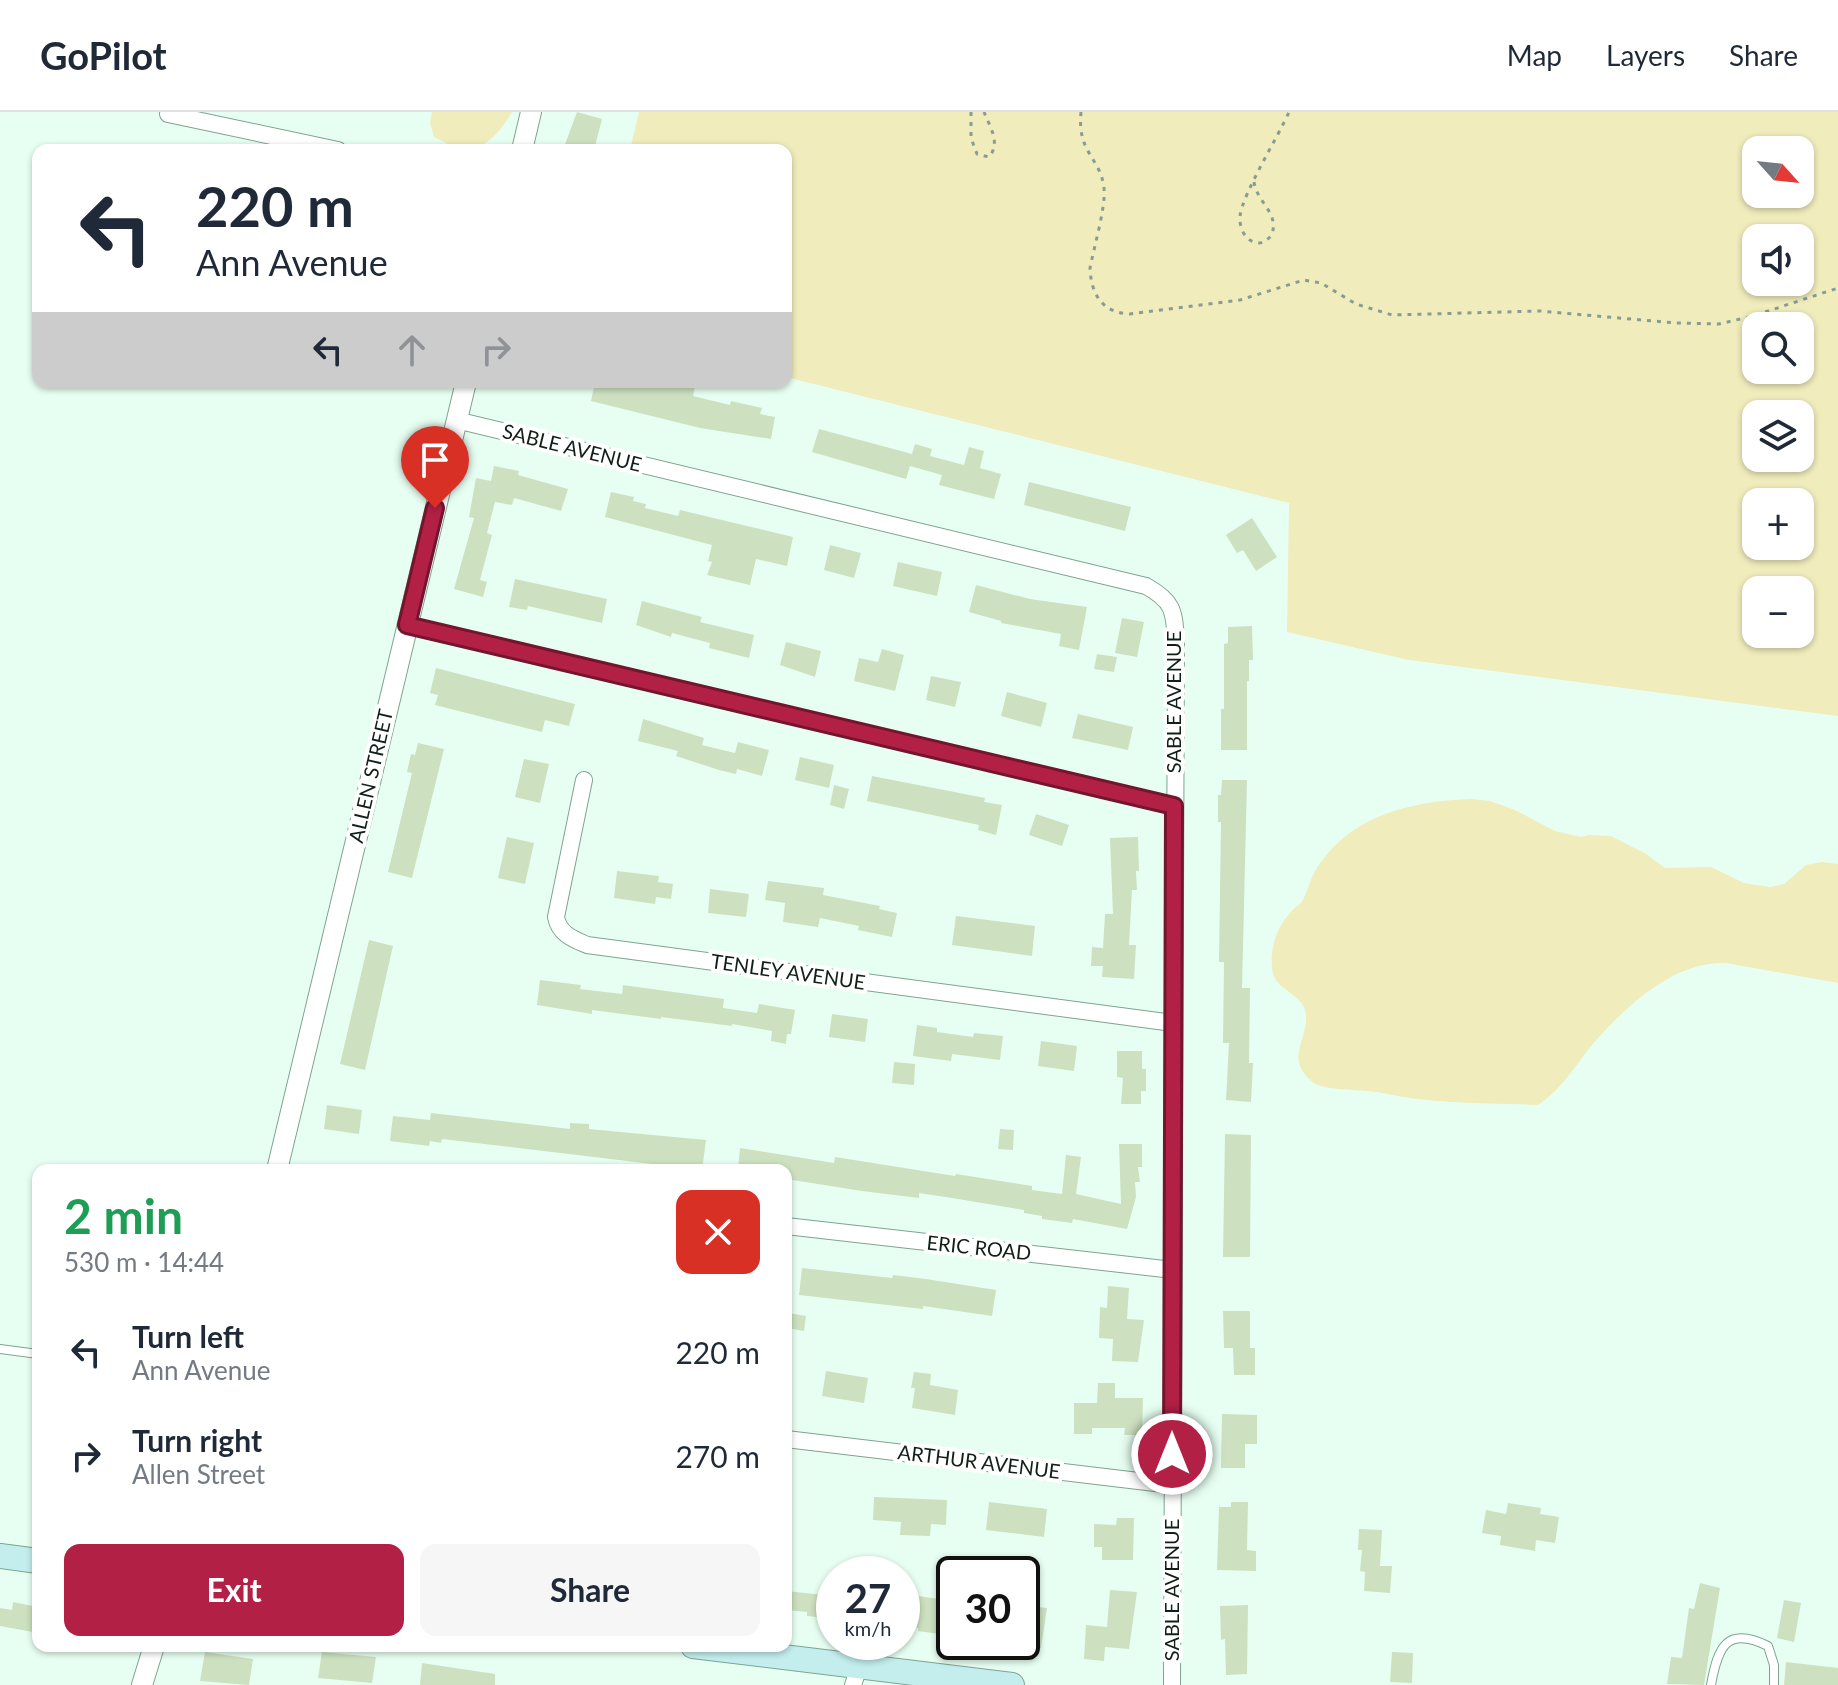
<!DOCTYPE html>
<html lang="en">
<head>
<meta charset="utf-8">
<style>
	:root { --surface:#fff; --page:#f6f6f7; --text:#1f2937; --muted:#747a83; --line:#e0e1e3; --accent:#b22046 }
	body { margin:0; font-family:Lato,sans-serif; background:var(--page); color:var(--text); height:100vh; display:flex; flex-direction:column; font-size:30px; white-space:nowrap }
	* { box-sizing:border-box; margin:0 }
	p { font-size:26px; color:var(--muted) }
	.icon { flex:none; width:44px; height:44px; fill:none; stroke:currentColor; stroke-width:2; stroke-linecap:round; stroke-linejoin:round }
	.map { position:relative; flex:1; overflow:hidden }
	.side { position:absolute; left:32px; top:1052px; width:760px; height:488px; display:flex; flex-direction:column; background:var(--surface); border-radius:16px; box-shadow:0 2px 6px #0004 }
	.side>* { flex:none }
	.guide { position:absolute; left:32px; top:32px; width:760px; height:244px; border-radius:16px; box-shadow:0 2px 6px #0004; background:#fff; color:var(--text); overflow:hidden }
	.needle { width:52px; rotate:117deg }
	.buttons { position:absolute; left:1742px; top:24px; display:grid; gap:16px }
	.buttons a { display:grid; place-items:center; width:72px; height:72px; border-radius:16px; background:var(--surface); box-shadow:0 2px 6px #0004; font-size:40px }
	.speed { position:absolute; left:816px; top:1444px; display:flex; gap:16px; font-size:40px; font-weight:700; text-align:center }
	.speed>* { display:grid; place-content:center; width:104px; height:104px; border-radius:50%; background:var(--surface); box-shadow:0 2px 6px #0004; line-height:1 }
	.speed small { font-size:20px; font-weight:400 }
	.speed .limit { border:4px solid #111; border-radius:12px; background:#fff; color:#111 }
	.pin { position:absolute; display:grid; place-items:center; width:68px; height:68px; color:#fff; margin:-82px -34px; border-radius:50% 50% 50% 0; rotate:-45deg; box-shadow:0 0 8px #0007 }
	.pin .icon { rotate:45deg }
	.me { position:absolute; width:88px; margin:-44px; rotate:0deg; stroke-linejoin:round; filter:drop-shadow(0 0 6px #0008) }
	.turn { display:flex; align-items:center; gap:28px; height:168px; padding:0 32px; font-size:36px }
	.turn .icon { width:104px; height:104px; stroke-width:2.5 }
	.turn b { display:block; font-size:56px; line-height:68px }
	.lanes { display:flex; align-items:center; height:76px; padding:0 32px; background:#0003; justify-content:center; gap:40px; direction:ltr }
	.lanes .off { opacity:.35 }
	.round { display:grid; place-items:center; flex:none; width:84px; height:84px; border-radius:16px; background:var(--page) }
	.overview { display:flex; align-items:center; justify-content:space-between; height:136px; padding:0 32px }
	h1 { font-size:48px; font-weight:700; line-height:60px; color:#1e9e55 }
	.action { display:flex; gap:16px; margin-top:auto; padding:16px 32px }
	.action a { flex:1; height:92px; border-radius:16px; background:var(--accent); color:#fff; font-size:32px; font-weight:700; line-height:92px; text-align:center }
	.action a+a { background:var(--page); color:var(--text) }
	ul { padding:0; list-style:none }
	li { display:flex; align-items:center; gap:24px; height:104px; padding:0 32px }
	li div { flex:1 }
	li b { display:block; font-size:30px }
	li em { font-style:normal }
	header { display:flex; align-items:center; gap:48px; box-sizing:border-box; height:112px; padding:0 40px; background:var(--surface); border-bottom:2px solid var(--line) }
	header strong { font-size:38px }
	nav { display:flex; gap:44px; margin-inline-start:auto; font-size:28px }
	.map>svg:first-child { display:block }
	.green { fill:#f0ecbc; fill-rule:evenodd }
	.building { fill:#cde1c0 }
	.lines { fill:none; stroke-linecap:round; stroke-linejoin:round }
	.service-casing { stroke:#7ea491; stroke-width:10 }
	.minor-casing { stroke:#7ea491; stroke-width:18 }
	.tertiary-casing { stroke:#7ea491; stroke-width:22 }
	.secondary-casing { stroke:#7ea491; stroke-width:26 }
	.path { stroke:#889c92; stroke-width:3; stroke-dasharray:4 6; stroke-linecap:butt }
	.service { stroke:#fff; stroke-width:8 }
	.minor { stroke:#fff; stroke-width:16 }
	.tertiary { stroke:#fff; stroke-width:20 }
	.secondary { stroke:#c3eeed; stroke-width:24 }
	.route-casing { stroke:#74152e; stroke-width:20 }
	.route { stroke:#b22046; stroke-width:14 }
	.labels { text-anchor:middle; stroke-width:8; stroke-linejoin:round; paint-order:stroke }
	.street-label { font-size:20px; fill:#101f18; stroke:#fff }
</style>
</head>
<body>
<header>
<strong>GoPilot</strong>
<nav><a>Map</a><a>Layers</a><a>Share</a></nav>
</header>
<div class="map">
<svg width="1838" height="1573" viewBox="0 0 1838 1573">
	<rect width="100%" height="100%" fill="#e7fff2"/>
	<path class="green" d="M 432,0 L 512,0 C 502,18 481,44 457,36 C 450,34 442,28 434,25 L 430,11 Z
		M 639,0 L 1838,0 L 1838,604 L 1409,548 L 1287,520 L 1289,391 L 786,265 L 786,38 L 630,38 ZM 1800,38 L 1800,82 L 1756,82 L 1756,38 ZM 1756,126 L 1800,126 L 1800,170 L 1756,170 ZM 1756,214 L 1800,214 L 1800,258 L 1756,258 ZM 1800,302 L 1800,346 L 1756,346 L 1756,302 ZM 1756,390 L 1800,390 L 1800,434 L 1756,434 ZM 1756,478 L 1800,478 L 1800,522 L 1756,522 Z
		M 1472,687 L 1490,689 L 1515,698 L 1555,719 L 1581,725 L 1589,723 L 1611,724 L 1646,742 L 1665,756 L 1711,755 L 1744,771 L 1770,775 L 1784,772 L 1806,753 L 1822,750 L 1838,752 L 1838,871 L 1726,851 C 1673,849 1625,895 1592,933 C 1574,955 1562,977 1538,993 C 1496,991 1452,992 1410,986 C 1396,984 1382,980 1368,979 C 1356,978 1324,978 1314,971 C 1281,946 1312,925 1305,898 C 1300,880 1275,879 1272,857 C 1270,837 1276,816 1290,801 C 1294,796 1300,793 1303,788 C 1309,775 1311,763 1321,750 C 1356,701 1415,689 1472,687 Z"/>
	<path class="building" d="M 577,0 L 602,7 L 594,38 L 568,38 L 564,35 Z
		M 595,270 L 696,270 L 693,284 L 730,293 L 731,289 L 762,296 L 760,302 L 775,305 L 771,327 L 700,316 L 591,289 Z
		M 819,317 L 912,342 L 915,332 L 932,337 L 930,344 L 964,353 L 969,335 L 984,339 L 980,356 L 1001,362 L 994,387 L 939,373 L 942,363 L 910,354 L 906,367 L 812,340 Z
		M 494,354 L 519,359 L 518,363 L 568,377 L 561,399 L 514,386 L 512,393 L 495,390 L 487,421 L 492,423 L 480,468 L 487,470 L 483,485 L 454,477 L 474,406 L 469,405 L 476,366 L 491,369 Z
		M 1029,370 L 1131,395 L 1125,419 L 1024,393 Z
		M 611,380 L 634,385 L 633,389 L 646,392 L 645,396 L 678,404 L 680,398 L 793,425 L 787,454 L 756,447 L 750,473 L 707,463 L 712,450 L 708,449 L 712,433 L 605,405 Z
		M 1252,406 L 1277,445 L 1256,459 L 1243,438 L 1237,441 L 1226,423 Z
		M 830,433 L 861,441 L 854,466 L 824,458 Z
		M 898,450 L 942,460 L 937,484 L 893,474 Z
		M 515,467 L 607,487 L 602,511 L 528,494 L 527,498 L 509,495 Z
		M 976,473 L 1030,487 L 1087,495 L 1079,538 L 1059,534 L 1061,522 L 1001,511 L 1001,509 L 969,500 Z
		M 642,489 L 702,505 L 700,510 L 754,523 L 749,546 L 709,536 L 710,531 L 672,521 L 671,525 L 636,513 Z
		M 1122,506 L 1144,510 L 1137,545 L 1115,541 Z
		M 1252,514 L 1253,548 L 1249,548 L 1249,569 L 1247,569 L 1247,638 L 1221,638 L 1221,597 L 1224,597 L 1224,532 L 1228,531 L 1228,515 Z
		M 786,530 L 821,539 L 815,565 L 780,553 Z
		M 882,537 L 904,543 L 895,579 L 854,569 L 859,546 L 878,550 Z
		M 1097,542 L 1117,545 L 1114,560 L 1094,557 Z
		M 436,556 L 575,592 L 569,614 L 545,608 L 542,620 L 435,593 L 438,583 L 430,581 Z
		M 931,564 L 961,570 L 955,595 L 926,588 Z
		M 1007,580 L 1047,591 L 1041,615 L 1001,604 Z
		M 1078,602 L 1133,615 L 1128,638 L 1072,626 Z
		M 643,607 L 704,626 L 702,633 L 735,641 L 738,630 L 769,638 L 762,664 L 737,657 L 736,662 L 719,658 L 676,644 L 678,639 L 638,629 Z
		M 418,631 L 444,637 L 412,766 L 388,760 L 412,661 L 407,660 L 411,642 L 415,643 Z
		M 800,645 L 834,653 L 829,676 L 795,668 Z
		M 524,647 L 549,652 L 540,691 L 515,685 Z
		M 872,664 L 985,686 L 984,690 L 1002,693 L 996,723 L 978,718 L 979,713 L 867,689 Z
		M 1222,668 L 1247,668 L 1242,876 L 1250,876 L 1249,951 L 1253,951 L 1251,990 L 1226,988 L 1229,931 L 1223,931 L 1224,850 L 1219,850 L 1221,710 L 1218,710 L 1218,683 L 1221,683 Z
		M 834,673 L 849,677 L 844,697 L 830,693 Z
		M 1036,702 L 1069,713 L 1062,734 L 1029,723 Z
		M 507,725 L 534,731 L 525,772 L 498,766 Z
		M 1138,725 L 1139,759 L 1136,759 L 1137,778 L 1132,778 L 1129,833 L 1136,833 L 1134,867 L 1102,865 L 1103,854 L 1091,854 L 1092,835 L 1103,836 L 1105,802 L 1113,802 L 1110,726 Z
		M 617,759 L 659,764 L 658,770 L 673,772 L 671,787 L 656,785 L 655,792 L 614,786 Z
		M 768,769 L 824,776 L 823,783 L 880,794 L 879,797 L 897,801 L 892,825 L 858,818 L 859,814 L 820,806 L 818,815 L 783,810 L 785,791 L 765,788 Z
		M 710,777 L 749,782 L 746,805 L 708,801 Z
		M 956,804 L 1035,814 L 1032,844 L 952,833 Z
		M 369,828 L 393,834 L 365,958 L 340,952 Z
		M 540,868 L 581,873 L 580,877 L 622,882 L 623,873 L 724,887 L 723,896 L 757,901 L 759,892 L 795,898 L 791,922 L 787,922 L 786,932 L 771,929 L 772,919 L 732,912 L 732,914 L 661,905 L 661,907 L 592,898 L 592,902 L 537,893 Z
		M 832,902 L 868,907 L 865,930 L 829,925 Z
		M 917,913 L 937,916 L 937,920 L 973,925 L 974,921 L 1003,924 L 1000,948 L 952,942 L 951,949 L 913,944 Z
		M 1041,929 L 1077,934 L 1074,959 L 1038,954 Z
		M 1117,939 L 1142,939 L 1142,957 L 1146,957 L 1146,979 L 1141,979 L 1141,992 L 1121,992 L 1123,966 L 1117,965 Z
		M 894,950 L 915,952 L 914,973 L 892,971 Z
		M 327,993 L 362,998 L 359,1022 L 324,1017 Z
		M 431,1001 L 570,1017 L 570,1011 L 589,1012 L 589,1017 L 706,1028 L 702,1058 L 442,1027 L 441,1031 L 430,1029 L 429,1034 L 390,1029 L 393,1004 L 430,1008 Z
		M 1000,1017 L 1014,1018 L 1013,1038 L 998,1037 Z
		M 1225,1022 L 1251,1023 L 1250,1145 L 1223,1145 Z
		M 1119,1032 L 1142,1032 L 1142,1055 L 1138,1055 L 1140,1070 L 1135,1070 L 1136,1085 L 1127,1117 L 1073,1107 L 1072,1111 L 1042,1107 L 1042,1104 L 1024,1101 L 1024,1098 L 952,1086 L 919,1081 L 919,1086 L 862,1079 L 786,1067 L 786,1058 L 738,1058 L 740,1036 L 834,1051 L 835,1045 L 955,1064 L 956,1062 L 1032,1074 L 1032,1078 L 1062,1082 L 1066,1043 L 1081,1045 L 1076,1082 L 1121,1092 Z
		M 802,1156 L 892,1166 L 893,1163 L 926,1167 L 996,1178 L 992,1204 L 923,1194 L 923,1197 L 799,1183 Z
		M 1108,1174 L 1129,1176 L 1127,1207 L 1144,1208 L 1138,1250 L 1112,1249 L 1113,1227 L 1099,1226 L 1100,1195 L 1107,1196 Z
		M 1223,1199 L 1250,1199 L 1250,1236 L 1255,1236 L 1255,1263 L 1234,1263 L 1233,1236 L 1224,1236 Z
		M 789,1201 L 806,1204 L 804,1219 L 787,1216 Z
		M 826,1259 L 868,1266 L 864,1291 L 822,1284 Z
		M 914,1260 L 931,1262 L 930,1273 L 958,1278 L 955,1303 L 912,1296 L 915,1276 L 911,1276 Z
		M 1098,1271 L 1115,1271 L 1115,1286 L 1143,1286 L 1142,1323 L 1124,1323 L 1125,1316 L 1092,1316 L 1092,1322 L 1074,1322 L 1074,1291 L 1097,1291 Z
		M 1222,1302 L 1257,1303 L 1257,1332 L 1245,1332 L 1245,1356 L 1221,1356 Z
		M 874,1385 L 947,1388 L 946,1413 L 931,1412 L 930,1424 L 900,1423 L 901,1410 L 873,1408 Z
		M 989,1390 L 1047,1397 L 1044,1425 L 986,1418 Z
		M 1231,1390 L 1248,1390 L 1247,1438 L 1256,1439 L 1256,1459 L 1217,1458 L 1219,1395 L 1231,1395 Z
		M 1508,1391 L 1541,1396 L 1540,1402 L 1559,1405 L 1555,1431 L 1536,1428 L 1535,1439 L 1500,1433 L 1501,1424 L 1482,1421 L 1486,1398 L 1506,1402 Z
		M 1117,1406 L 1134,1406 L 1133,1448 L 1102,1448 L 1102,1435 L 1094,1435 L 1094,1412 L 1116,1413 Z
		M 1359,1417 L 1382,1418 L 1380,1454 L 1392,1454 L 1390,1481 L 1364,1479 L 1365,1460 L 1360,1459 L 1362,1438 L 1358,1438 Z
		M 1700,1471 L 1720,1476 L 1704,1573 L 1667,1572 L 1671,1545 L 1682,1546 L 1689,1496 L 1694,1497 Z
		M 1110,1478 L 1137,1480 L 1129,1537 L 1105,1535 L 1104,1549 L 1084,1547 L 1086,1513 L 1107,1515 Z
		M 786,1479 L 834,1484 L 834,1507 L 807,1504 L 807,1500 L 786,1498 Z
		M 903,1482 L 954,1489 L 954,1524 L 918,1519 L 918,1516 L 902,1513 Z
		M 1784,1488 L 1801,1491 L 1794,1530 L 1777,1526 Z
		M 13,1490 L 38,1495 L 38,1521 L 0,1514 L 0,1496 L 12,1498 Z
		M 1022,1493 L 1047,1496 L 1041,1536 L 1022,1533 Z
		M 1248,1493 L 1247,1562 L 1226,1563 L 1225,1527 L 1221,1528 L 1220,1494 Z
		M 205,1540 L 253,1547 L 249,1573 L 200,1569 Z
		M 322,1540 L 376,1545 L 372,1571 L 318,1566 Z
		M 1392,1540 L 1413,1541 L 1412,1571 L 1390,1570 Z
		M 1786,1550 L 1838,1556 L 1838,1573 L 1784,1573 Z
		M 422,1551 L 495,1562 L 495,1573 L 420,1573 Z"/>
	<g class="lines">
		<g class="service-casing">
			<path id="service" d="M 0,1237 L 38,1242
				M 1711,1573 C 1718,1534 1727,1514 1768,1534 L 1774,1553 L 1774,1573"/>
		</g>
		<g class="minor-casing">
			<path id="minor" d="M 168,2 L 338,38
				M 456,308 L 1146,474 C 1173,489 1174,498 1176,528 L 1172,1573
				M 407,513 L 1174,694
				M 584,668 L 556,805 C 559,822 573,827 587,833 L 1173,911
				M 786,1114 L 1173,1158
				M 786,1327 L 1172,1373
				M 853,1573 L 859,1555"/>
		</g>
		<g class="tertiary-casing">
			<path id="tertiary" d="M 522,38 L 531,0
				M 277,1058 L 466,270
				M 142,1573 L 154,1534"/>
		</g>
		<g class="secondary-casing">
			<path id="secondary" d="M 0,1444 L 38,1449
				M 693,1534 L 1012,1573"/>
		</g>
		<path class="path" d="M 971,0 L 971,26 L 977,42 L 989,45 C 1001,31 990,15 984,0
			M 1081,0 C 1077,42 1100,44 1104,76 C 1106,95 1094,135 1090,156 C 1091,182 1102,201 1130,202 L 1240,188 L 1304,168 L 1321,171 L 1356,192 L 1392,203 L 1540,199 L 1676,211 L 1719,212 L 1753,204 L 1838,176
			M 1254,70 C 1257,91 1281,102 1271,124 C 1266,129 1261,133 1254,130 C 1244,127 1239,114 1240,104 C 1243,81 1278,25 1289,0"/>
		<use href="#service" class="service"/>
		<use href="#minor" class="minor"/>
		<use href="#tertiary" class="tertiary"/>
		<use href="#secondary" class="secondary"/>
	</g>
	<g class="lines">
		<g class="route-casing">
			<path id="route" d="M 435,396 L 407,513 L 1174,694 L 1172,1342"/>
		</g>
		<use href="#route" class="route"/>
	</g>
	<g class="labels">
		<g class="street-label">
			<text transform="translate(572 336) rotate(14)" y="7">SABLE AVENUE</text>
			<text transform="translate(1174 590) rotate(-90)" y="7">SABLE AVENUE</text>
			<text transform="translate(371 664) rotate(-77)" y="7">ALLEN STREET</text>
			<text transform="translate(788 860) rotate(8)" y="7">TENLEY AVENUE</text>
			<text transform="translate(979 1136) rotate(6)" y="7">ERIC ROAD</text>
			<text transform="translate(979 1350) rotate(7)" y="7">ARTHUR AVENUE</text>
			<text transform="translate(1172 1478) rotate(-90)" y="7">SABLE AVENUE</text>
		</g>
	</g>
</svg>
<div class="buttons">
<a><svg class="needle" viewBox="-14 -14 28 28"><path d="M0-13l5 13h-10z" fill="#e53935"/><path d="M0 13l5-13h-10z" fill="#747a83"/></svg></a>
<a><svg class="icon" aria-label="sound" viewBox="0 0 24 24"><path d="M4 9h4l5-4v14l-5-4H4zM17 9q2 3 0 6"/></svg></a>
<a><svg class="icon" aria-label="search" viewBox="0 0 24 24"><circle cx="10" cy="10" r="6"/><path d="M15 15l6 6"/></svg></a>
<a><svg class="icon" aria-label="layers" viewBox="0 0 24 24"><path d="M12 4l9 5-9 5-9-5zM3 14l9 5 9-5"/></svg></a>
<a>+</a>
<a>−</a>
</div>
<div class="speed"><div>27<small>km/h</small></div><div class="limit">30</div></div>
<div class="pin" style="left:435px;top:396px;background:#d93025"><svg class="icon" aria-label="arrive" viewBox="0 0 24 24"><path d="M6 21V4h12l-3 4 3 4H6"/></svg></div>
<svg class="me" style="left:1172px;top:1342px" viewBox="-20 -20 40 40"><circle r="17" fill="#b22046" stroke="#fff" stroke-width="3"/><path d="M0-11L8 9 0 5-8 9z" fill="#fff"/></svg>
<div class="guide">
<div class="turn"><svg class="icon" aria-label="left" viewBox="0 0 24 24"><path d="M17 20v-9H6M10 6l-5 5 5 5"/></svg><div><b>220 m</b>Ann Avenue</div></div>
<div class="lanes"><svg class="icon" aria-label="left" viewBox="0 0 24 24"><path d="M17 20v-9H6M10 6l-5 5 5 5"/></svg><svg class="icon off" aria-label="ahead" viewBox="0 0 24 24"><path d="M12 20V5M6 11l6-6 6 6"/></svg><svg class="icon off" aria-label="right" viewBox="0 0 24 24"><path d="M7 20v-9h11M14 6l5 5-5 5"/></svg></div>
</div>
<section class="side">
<div class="overview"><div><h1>2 min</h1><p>530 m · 14:44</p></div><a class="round" style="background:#d93025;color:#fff"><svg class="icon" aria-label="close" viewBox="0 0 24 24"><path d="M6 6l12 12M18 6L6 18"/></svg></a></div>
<ul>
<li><svg class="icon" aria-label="left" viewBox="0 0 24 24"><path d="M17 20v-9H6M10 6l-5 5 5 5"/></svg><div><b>Turn left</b><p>Ann Avenue</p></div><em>220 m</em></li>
<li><svg class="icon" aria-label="right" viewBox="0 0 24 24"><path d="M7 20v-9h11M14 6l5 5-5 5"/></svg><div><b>Turn right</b><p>Allen Street</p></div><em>270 m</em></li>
</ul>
<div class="action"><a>Exit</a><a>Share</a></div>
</section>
</div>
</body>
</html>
